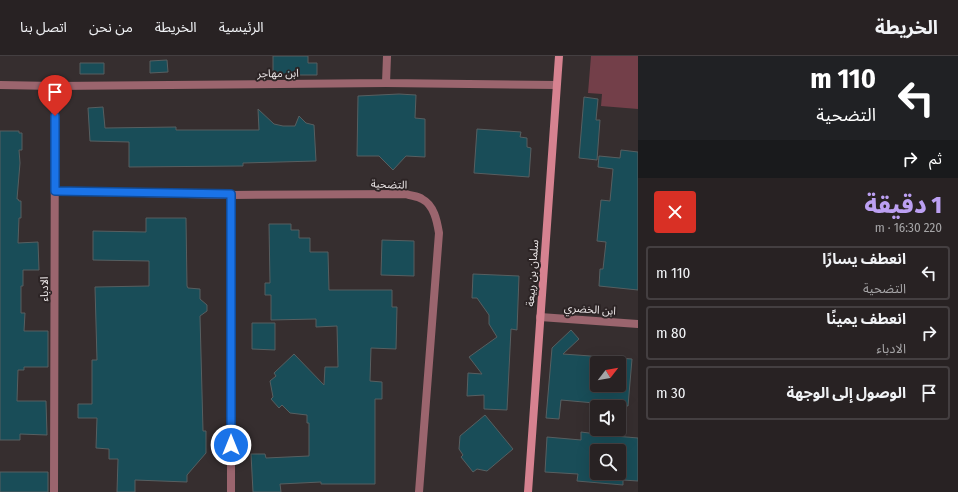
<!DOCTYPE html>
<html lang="ar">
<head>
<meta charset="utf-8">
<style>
	:root { --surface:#282223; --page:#302a2b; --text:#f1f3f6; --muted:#a5a4a6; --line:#443f41; --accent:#bca0f2 }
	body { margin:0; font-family:"Fira Sans Condensed","Noto Sans Arabic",sans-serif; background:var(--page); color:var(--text); direction:rtl; height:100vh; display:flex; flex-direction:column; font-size:15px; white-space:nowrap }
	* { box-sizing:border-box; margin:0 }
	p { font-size:13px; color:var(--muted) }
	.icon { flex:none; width:22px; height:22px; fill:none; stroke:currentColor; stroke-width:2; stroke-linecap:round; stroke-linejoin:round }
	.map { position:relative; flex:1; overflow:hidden; direction:ltr }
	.details { display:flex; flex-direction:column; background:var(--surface); width:320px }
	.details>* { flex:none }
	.banner { background:#202124; color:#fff; overflow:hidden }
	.needle { width:26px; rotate:59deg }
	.controls { position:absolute; left:590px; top:300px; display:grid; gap:8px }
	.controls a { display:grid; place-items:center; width:36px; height:36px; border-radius:4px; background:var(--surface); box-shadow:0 4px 16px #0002,0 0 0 1px var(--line); font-size:20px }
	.pin { position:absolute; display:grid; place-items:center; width:34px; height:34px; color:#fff; margin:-41px -17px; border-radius:50% 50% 50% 0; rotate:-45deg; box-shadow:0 0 4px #0007 }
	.pin .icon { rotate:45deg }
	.me { position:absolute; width:44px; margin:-22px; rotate:0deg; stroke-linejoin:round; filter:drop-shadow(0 0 3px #0008) }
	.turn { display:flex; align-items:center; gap:14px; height:84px; padding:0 16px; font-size:18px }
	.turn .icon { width:52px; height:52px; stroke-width:2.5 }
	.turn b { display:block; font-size:28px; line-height:34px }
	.then { display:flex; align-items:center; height:38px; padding:0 16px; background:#0003; gap:8px; font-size:15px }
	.round { display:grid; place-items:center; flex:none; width:42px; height:42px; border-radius:4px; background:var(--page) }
	.overview { display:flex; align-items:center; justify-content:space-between; height:68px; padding:0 16px }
	h1 { font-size:24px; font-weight:800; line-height:30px; color:var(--accent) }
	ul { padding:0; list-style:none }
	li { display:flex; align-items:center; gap:12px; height:54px; margin:0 8px 6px; padding:0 8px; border:2px solid var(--line); border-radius:4px }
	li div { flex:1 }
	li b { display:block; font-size:15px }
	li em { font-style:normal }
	header { display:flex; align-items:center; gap:24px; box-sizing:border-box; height:56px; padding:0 20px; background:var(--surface); border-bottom:1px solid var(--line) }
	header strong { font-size:19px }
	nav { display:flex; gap:22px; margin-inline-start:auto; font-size:14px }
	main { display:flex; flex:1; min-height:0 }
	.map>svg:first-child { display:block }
	.green { fill:#733f49 }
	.building { fill:#194d58; stroke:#575f61; fill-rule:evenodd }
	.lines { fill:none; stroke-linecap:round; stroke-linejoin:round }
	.street { stroke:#9b656e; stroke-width:8 }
	.secondary { stroke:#d68290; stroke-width:8 }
	.route-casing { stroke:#114b97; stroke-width:10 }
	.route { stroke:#1a73e8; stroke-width:7 }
	.labels { text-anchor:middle; stroke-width:4; stroke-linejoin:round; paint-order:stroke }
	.street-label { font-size:11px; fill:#ece7e8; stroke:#2c2425 }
</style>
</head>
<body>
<header>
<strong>الخريطة</strong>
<nav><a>الرئيسية</a><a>الخريطة</a><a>من نحن</a><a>اتصل بنا</a></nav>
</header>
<main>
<section class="details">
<div class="banner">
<div class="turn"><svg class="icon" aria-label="left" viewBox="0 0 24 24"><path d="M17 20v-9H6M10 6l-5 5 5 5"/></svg><div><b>110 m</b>التضحية</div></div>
<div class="then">ثم<svg class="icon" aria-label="right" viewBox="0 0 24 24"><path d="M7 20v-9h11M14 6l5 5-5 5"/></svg></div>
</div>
<div class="overview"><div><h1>1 دقيقة</h1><p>220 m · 16:30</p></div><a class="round" style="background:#d93025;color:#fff"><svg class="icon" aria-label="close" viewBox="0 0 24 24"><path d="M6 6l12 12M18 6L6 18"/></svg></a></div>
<ul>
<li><svg class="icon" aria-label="left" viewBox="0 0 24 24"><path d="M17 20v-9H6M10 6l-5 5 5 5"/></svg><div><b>انعطف يسارًا</b><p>التضحية</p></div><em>110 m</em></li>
<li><svg class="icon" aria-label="right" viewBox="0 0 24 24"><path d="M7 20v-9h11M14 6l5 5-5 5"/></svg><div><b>انعطف يمينًا</b><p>الادباء</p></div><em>80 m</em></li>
<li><svg class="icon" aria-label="arrive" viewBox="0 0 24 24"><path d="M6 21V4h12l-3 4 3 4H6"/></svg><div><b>الوصول إلى الوجهة</b></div><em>30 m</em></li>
</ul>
</section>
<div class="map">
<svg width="638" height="436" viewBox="0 0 638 436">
	<rect width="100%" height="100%" fill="#362e2f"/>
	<path class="green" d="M 591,0 L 638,0 L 638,53 L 601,50 L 602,38 L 588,37 Z"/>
	<path class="building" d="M 273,0 L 308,0 L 308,7 L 317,7 L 317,19 L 273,19 Z
		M 167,4 L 168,16 L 150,17 L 150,5 Z
		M 80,7 L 104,7 L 104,18 L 80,18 Z
		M 399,38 L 416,39 L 415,62 L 425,63 L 425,101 L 406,100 L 393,114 L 379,100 L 357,100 L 358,40 Z
		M 584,41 L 598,43 L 596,64 L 600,64 L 597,104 L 579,102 Z
		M 103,51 L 105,72 L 176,71 L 176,74 L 259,74 L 258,53 L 274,68 L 283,70 L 295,70 L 299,60 L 306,67 L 314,69 L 316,105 L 243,107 L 243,110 L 129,111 L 129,86 L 90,85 L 88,52 Z
		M 477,73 L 521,76 L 520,81 L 527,82 L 527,91 L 531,92 L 529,121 L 474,117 Z
		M 0,75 L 19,75 L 19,77 L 22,77 L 22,94 L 19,94 L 20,107 L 17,143 L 18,143 L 19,145 L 21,145 L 21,162 L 19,162 L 18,187 L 38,186 L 39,214 L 23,214 L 23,230 L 21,230 L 21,257 L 25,257 L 24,275 L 48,275 L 48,311 L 24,311 L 24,314 L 18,314 L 17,345 L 46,345 L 47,379 L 20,378 L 20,384 L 0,384 Z
		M 621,94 L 638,96 L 638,234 L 599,230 L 600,213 L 603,213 L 606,186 L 597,185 L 601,144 L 610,145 L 613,113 L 598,111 L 599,100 L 620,102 Z
		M 146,162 L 186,162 L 187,230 L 188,232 L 200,233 L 200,243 L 207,249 L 207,255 L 200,260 L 203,375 L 206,375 L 206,397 L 187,419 L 187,426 L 135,424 L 135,436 L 117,436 L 118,403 L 109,403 L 109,393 L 96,392 L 97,362 L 78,362 L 78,348 L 92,348 L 92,304 L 97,304 L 95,231 L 149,230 L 149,205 L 93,204 L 93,175 L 146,176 Z
		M 269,168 L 291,168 L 291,174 L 299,174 L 299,182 L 310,182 L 310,196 L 328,196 L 329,234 L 392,234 L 392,251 L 397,251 L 396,293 L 371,292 L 370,325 L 382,326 L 382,343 L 375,343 L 375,428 L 321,428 L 321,426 L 280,428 L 281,436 L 253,436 L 251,398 L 265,398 L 266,402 L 309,400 L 309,367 L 307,367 L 307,359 L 290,357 L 282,349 L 279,352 L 271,343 L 273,341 L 270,325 L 276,320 L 274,317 L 294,298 L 324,329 L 325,311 L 338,311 L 337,270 L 316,271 L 316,263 L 271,264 L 271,239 L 265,239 L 265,227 L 270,227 Z
		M 382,184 L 414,185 L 414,220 L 381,219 Z
		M 473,218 L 519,220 L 517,274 L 511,273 L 507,354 L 484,353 L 484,339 L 467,340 L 468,317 L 482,318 L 469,301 L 497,281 L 489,268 L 489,259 L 477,242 L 472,242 Z
		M 252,267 L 275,267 L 275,294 L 252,293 Z
		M 571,274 L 579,283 L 563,298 L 632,303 L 628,350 L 561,344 L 559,363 L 546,362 L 552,292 ZM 597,307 L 619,307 L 619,329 L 597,329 Z
		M 485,359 L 513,393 L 487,415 L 477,413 L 473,416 L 461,401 L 463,399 L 459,393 L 460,380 Z
		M 581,376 L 597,378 L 597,376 L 615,377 L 615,380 L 638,382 L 638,425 L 623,424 L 623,429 L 577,425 L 578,418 L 545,416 L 547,381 L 581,384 ZM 597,395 L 619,395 L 619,417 L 597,417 Z
		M 0,416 L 48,416 L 48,436 L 0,436 Z"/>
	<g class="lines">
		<path class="street" d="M 386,27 L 387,0
			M 0,29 L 55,30 L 386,27 L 556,29
			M 55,135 L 231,139 L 406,138 C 411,140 418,140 422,143 C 434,149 437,165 439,177 L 419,436
			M 231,139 L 231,436
			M 540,261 L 638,268
			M 54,436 L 55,30"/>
		<path class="secondary" d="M 528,436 L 559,0"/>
	</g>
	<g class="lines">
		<g class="route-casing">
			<path id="route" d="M 55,60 L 55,135 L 231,138 L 231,389"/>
		</g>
		<use href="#route" class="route"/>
	</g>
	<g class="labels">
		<g class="street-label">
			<text transform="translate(278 17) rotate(-1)" y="4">ابن مهاجر</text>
			<text transform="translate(389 128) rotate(2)" y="4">التضحية</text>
			<text transform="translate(532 217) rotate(-86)" y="4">سلمان بن ربيعة</text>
			<text transform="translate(44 233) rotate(-90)" y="4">الادباء</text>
			<text transform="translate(590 253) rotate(4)" y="4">ابن الخضري</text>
		</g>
	</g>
</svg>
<div class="controls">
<a><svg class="needle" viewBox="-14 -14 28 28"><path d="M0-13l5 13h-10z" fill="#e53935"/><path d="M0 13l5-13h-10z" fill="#a5a4a6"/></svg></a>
<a><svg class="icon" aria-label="sound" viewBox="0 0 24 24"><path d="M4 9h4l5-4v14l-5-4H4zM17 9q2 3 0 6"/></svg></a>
<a><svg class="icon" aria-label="search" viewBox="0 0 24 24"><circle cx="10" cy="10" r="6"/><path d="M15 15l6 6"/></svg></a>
</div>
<div class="pin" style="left:55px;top:60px;background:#d93025"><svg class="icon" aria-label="arrive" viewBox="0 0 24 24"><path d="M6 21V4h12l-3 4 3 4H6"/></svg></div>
<svg class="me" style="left:231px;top:389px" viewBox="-20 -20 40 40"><circle r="17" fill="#1a73e8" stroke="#fff" stroke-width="3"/><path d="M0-11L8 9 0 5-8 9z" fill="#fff"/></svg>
</div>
</main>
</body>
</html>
